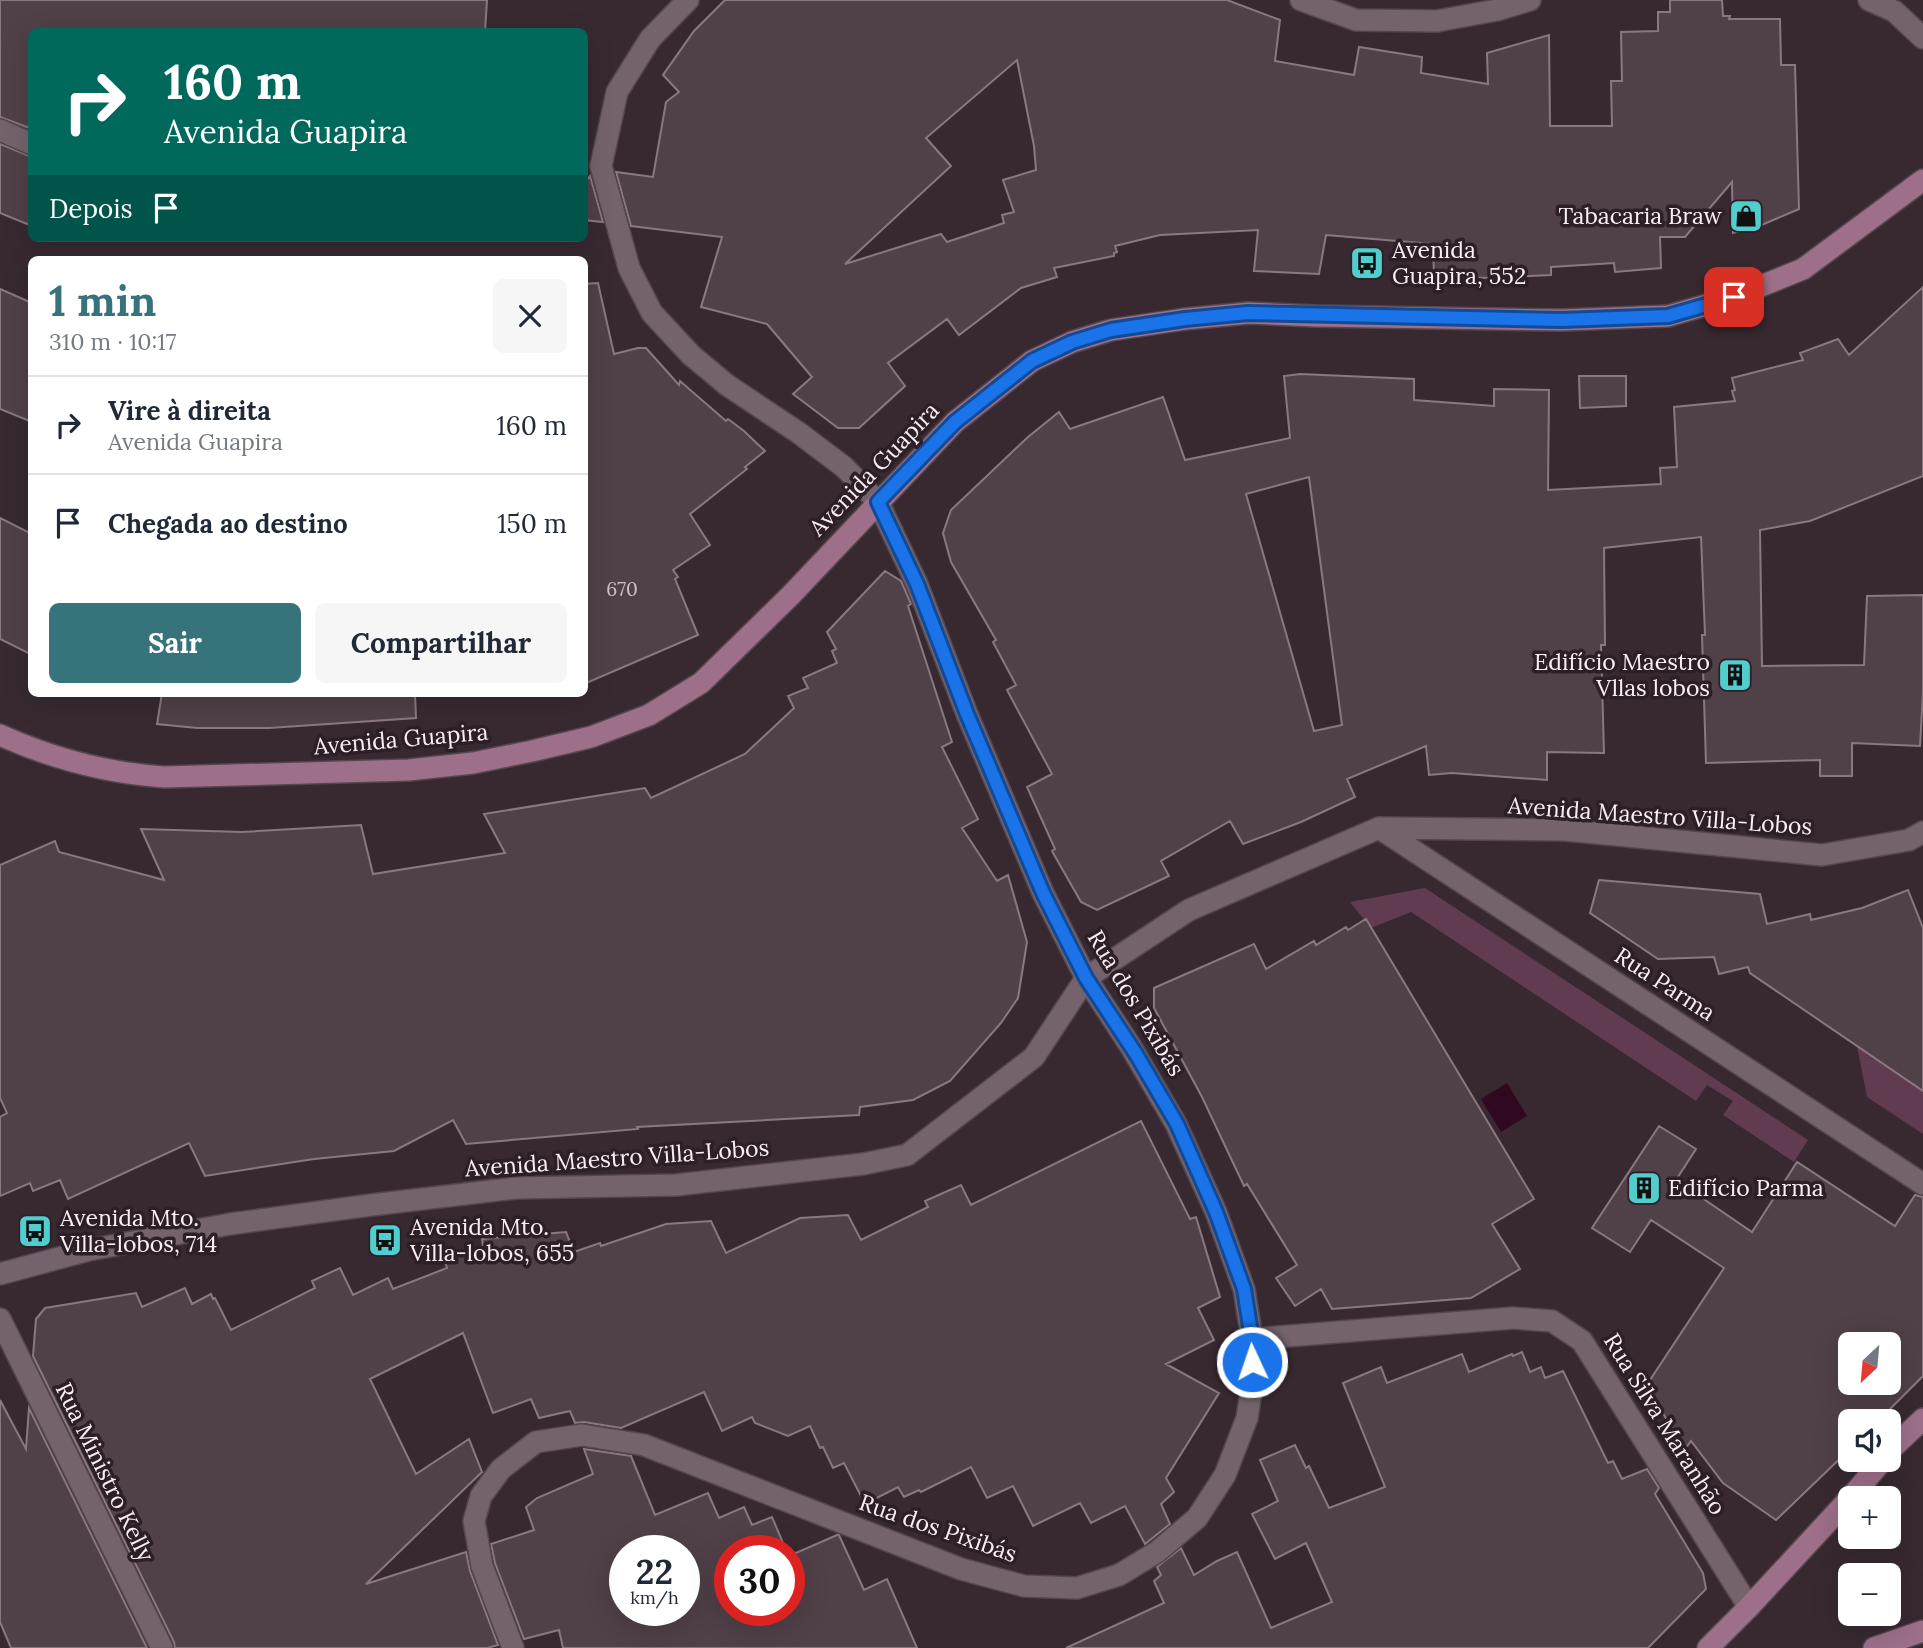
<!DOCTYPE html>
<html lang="pt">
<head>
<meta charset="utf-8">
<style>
	:root { --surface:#fff; --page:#f6f6f7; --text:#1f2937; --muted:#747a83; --line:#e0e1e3; --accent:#36737b }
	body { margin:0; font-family:Lora,serif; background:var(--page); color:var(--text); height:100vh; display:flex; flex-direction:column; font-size:26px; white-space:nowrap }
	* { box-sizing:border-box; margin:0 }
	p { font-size:23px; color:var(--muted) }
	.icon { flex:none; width:38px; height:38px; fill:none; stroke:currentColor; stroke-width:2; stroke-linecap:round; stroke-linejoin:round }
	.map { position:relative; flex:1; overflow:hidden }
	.panel { position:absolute; left:28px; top:256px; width:560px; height:441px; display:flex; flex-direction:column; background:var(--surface); border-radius:10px; box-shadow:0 7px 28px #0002 }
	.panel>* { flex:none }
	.guide { position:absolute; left:28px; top:28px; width:560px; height:214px; border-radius:10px; box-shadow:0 7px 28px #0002; background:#00695c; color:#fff; overflow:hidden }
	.needle { width:46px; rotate:206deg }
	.tools { position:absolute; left:1838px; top:1332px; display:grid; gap:14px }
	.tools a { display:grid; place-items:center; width:63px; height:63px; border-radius:10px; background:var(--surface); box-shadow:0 7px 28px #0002; font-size:35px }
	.speed { position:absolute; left:609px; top:1535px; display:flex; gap:14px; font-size:35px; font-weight:700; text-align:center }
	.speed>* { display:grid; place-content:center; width:91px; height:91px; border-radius:50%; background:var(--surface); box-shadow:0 7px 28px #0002; line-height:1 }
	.speed small { font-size:18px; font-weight:400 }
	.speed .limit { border:10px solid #d22; background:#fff; color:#111 }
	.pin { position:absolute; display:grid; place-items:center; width:60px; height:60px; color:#fff; margin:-30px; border-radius:14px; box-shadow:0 4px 10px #0006 }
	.me { position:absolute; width:77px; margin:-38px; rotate:357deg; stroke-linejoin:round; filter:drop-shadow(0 0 5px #0008) }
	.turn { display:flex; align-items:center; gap:24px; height:147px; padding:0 21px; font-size:32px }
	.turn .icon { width:91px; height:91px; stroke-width:2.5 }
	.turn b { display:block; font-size:49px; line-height:60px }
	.then { display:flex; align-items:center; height:66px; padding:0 21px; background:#0003; gap:14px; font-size:26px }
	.round { display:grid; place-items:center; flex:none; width:74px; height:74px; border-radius:10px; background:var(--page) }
	.headline { display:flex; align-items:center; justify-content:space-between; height:119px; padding:0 21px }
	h1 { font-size:42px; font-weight:700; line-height:52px; color:var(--accent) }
	.primary-button { display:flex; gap:14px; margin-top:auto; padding:14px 21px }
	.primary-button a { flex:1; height:80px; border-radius:10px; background:var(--accent); color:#fff; font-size:28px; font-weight:700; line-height:80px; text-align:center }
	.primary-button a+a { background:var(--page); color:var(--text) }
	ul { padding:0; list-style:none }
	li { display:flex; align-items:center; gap:21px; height:98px; padding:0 21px; border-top:2px solid var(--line) }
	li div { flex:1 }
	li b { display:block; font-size:26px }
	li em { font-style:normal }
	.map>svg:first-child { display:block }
	.green { fill:#613b50 }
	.water { fill:#300921 }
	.building { fill:#504048; stroke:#8a7881; stroke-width:2; fill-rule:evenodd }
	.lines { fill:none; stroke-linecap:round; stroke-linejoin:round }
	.street-casing { stroke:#53464d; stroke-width:24 }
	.secondary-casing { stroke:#53464d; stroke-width:24 }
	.street { stroke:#74636c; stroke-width:21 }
	.secondary { stroke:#9d6f89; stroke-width:21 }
	.route-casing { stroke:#114b97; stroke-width:18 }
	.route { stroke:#1a73e8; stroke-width:12 }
	.labels { text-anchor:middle; stroke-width:7; stroke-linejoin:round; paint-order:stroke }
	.number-label { font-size:19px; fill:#cec2c8 }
	.poi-label { font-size:23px; fill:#f8eef3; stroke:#2d1f27; text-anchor:start }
	.street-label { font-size:23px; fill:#f8eef3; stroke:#2d1f27 }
</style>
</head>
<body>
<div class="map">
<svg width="1923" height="1648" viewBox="0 0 1923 1648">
	<rect width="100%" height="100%" fill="#382931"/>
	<path class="green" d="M 1425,888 L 1808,1140 L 1794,1162 L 1723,1115 L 1733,1101 L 1707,1085 L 1696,1101 L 1411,912 L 1371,928 L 1350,902 Z
		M 1857,1046 L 1923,1091 L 1923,1134 L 1867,1097 Z"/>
	<path class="water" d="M 1507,1083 L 1527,1116 L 1501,1132 L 1481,1099 Z"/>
	<path class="building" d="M 0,0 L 487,0 L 485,32 L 32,32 L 32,129 L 0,117 Z
		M 725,0 L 1227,0 L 1280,20 L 1275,61 L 1354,75 L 1359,47 L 1422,57 L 1421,73 L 1488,84 L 1487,53 L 1549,35 L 1550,126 L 1612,126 L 1611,81 L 1622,81 L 1621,32 L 1658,31 L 1658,12 L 1670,12 L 1670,0 L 1722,0 L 1723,16 L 1730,16 L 1729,19 L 1780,19 L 1781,65 L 1795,65 L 1799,209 L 1764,224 L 1733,233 L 1732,182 L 1685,237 L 1660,237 L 1661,268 L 1615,272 L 1614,263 L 1551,267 L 1551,275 L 1492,278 L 1434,277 L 1433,244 L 1326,235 L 1319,274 L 1254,271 L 1258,230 L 1160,235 L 1115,246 L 1117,252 L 1114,253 L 1114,256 L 1054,268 L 1057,277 L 1021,288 L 959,335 L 947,319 L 888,363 L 905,386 L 859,428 L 838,428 L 793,394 L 812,377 L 767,324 L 701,307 L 722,237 L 631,226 L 616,172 L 653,177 L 666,102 L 679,92 L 663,75 L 694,31 ZM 1017,60 L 1034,146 L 1036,170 L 1003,180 L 1014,212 L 1002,215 L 1004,223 L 947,242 L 941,234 L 845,264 L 951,166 L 926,138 Z
		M 0,144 L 32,157 L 32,226 L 0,213 Z
		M 590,176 L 603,222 L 584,220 L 584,183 Z
		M 598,283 L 614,354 L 638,348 L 646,348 L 679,385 L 680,381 L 726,421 L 728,419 L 744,431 L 765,451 L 745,467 L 747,469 L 690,514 L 710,545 L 673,570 L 678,577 L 675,579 L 698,635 L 584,684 L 584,284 Z
		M 1923,287 L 1923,476 L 1810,521 L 1760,530 L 1762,666 L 1864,665 L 1867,596 L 1923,595 L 1923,692 L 1920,746 L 1852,743 L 1852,776 L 1820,776 L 1820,760 L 1706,763 L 1702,635 L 1705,635 L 1701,537 L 1604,548 L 1605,645 L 1601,645 L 1604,753 L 1547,752 L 1547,780 L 1452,773 L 1429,775 L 1426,746 L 1347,779 L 1355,797 L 1301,822 L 1243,844 L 1230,821 L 1161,861 L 1169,876 L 1097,910 L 1081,902 L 1052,851 L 1055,849 L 1027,787 L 1052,774 L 1007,690 L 1016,685 L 993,642 L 996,640 L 951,562 L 943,533 L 951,510 L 1028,437 L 1059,412 L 1070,429 L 1163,397 L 1185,460 L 1290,438 L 1284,376 L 1300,374 L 1414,379 L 1414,400 L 1494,406 L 1494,389 L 1549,390 L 1548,490 L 1661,484 L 1660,468 L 1677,467 L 1674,407 L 1735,401 L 1732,391 L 1735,390 L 1732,378 L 1803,360 L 1800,353 L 1838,339 L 1849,355 ZM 1309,477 L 1342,725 L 1314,731 L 1246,494 Z
		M 0,289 L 32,303 L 32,422 L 0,409 Z
		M 1579,376 L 1626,376 L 1626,406 L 1580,408 Z
		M 0,518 L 32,534 L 32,655 L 0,639 Z
		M 885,571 L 901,581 L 911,604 L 908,606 L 952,742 L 942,747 L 978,819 L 962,828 L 997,881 L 1008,875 L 1027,942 L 1018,998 L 1001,1023 L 950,1081 L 913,1100 L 860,1107 L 859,1115 L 637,1127 L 638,1129 L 466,1144 L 453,1120 L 394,1151 L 314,1159 L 205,1176 L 189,1143 L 68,1199 L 60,1180 L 33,1191 L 30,1183 L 0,1196 L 0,1117 L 7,1113 L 0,1098 L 0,865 L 55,841 L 59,852 L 164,880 L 141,829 L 242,832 L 361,825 L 373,874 L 505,853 L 484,814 L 645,788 L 651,798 L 745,754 L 794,708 L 788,696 L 808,688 L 803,678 L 837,663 L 832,651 L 836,649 L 827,632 Z
		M 162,693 L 415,693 L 416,718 L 269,728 L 197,728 L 157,724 Z
		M 1599,880 L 1760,894 L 1767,924 L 1810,914 L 1811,920 L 1862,908 L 1908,890 L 1923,928 L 1923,1091 L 1750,973 L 1748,967 L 1719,974 L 1714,957 L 1658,959 L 1590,913 Z
		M 1366,919 L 1534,1199 L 1492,1224 L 1520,1269 L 1471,1298 L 1332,1309 L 1321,1289 L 1295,1306 L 1276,1278 L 1297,1265 L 1247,1184 L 1244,1186 L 1202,1097 L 1154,1008 L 1154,988 L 1254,944 L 1266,969 L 1314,941 L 1316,945 L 1346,927 L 1348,930 Z
		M 1141,1121 L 1190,1219 L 1196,1217 L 1220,1297 L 1198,1308 L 1214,1340 L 1166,1364 L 1219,1393 L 1166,1478 L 1174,1492 L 1161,1504 L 1170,1524 L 1145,1544 L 1125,1506 L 1091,1523 L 1080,1503 L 1033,1526 L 1013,1486 L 987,1498 L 971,1467 L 921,1492 L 919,1490 L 904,1497 L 898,1487 L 865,1504 L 844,1463 L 833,1468 L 823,1447 L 820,1448 L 810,1426 L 788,1436 L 755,1423 L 752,1417 L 722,1431 L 704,1392 L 621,1428 L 584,1422 L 575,1423 L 570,1411 L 539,1418 L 531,1399 L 493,1413 L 463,1333 L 370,1379 L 416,1474 L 469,1439 L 482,1472 L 366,1584 L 466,1552 L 470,1571 L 498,1645 L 487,1648 L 175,1648 L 174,1642 L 33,1356 L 36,1319 L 45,1308 L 136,1293 L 142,1307 L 185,1288 L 192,1304 L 211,1294 L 213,1299 L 215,1298 L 231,1330 L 315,1288 L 312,1281 L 340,1268 L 353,1295 L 388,1278 L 393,1289 L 447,1268 L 445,1261 L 483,1246 L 482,1239 L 566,1232 L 574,1252 L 600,1243 L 601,1246 L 666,1224 L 711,1221 L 726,1253 L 800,1218 L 848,1215 L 861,1240 L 928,1207 L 925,1201 L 961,1185 L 971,1205 Z
		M 1659,1126 L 1696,1149 L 1676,1180 L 1752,1232 L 1797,1162 L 1895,1226 L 1915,1195 L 1923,1197 L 1923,1376 L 1878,1421 L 1850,1421 L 1850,1449 L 1776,1520 L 1723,1483 L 1691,1441 L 1685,1449 L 1646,1386 L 1724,1268 L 1651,1220 L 1630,1252 L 1592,1228 ZM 1850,1344 L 1888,1344 L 1888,1382 L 1850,1382 Z
		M 1522,1352 L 1530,1372 L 1541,1367 L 1545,1378 L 1563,1371 L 1608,1463 L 1613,1461 L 1622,1479 L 1647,1469 L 1659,1488 L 1655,1494 L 1703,1573 L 1706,1589 L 1648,1648 L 1066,1648 L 1164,1603 L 1154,1581 L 1161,1575 L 1157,1567 L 1181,1548 L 1194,1575 L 1217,1561 L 1237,1552 L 1271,1628 L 1332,1602 L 1306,1543 L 1275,1559 L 1252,1514 L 1278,1501 L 1260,1460 L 1295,1445 L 1306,1468 L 1309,1466 L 1329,1508 L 1385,1487 L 1343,1383 L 1381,1367 L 1387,1383 L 1462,1354 L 1469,1372 L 1512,1354 L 1513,1356 Z
		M 0,1400 L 26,1449 L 29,1408 L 147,1648 L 11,1648 L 0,1622 Z
		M 584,1449 L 631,1456 L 655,1515 L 708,1493 L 719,1518 L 744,1507 L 752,1525 L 772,1517 L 786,1550 L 730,1550 L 730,1610 L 789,1610 L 789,1556 L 837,1535 L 839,1535 L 864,1590 L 887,1579 L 917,1648 L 563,1648 L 559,1630 L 524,1639 L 495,1563 L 491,1544 L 534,1530 L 526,1507 L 537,1498 L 593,1474 ZM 625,1550 L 684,1550 L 684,1610 L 625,1610 Z"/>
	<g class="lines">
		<g class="street-casing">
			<path id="street" d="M 1301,0 L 1356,20 L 1437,21 L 1497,10 L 1530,0
				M 1869,0 L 1894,11 L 1923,38
				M 0,130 L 32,144
				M 1379,828 L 1923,1184
				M 0,1274 L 89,1250 L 230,1224 L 371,1205 L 516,1188 L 676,1185 L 863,1164 L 907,1155 L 1034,1057 L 1086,978 L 1189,910 L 1379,828 L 1565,830 L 1822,855 L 1909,840 L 1923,832
				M 0,1319 L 162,1648
				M 1252,1339 L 1513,1318 L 1552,1321 L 1582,1341 L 1749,1607
				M 513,1648 L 482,1566 L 474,1521 L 481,1496 L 501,1469 L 536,1442 L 582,1435 L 644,1445 L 961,1569 L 1024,1586 L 1077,1588 L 1119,1575 L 1157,1552 L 1197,1518 L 1225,1475 L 1247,1418 L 1252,1386 L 1252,1339 L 1244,1289 L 1216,1212 L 1176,1124 L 1131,1047 L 1086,978 L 1043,893 L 967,714 L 917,584 L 878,502 L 844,467 L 799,433 L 727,385 L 691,355 L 652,313 L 629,268 L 601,166 L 617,92 L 650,39 L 688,0"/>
		</g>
		<g class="secondary-casing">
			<path id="secondary" d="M 0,735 C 51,758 108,773 164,777 L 409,770 L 473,763 L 532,751 L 591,737 L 649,715 L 701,683 L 791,595 L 955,422 L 1032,361 L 1072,342 L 1111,330 L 1185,319 L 1249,313 L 1315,316 L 1562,320 L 1668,316 L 1734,297 L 1803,269 L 1923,180
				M 1888,1452 L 1923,1419
				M 1850,1498 L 1883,1460
				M 1708,1648 L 1749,1607 L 1850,1498
				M 1874,1648 L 1923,1631"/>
		</g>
		<use href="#street" class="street"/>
		<use href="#secondary" class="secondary"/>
	</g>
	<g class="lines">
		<g class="route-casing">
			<path id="route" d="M 1252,1362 L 1252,1339 L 1244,1289 L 1216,1212 L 1177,1124 L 1136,1054 L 1086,978 L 1043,893 L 967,714 L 917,584 L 878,502 L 955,422 L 1032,361 L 1072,342 L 1111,330 L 1185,319 L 1248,313 L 1562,320 L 1668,316 L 1734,297"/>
		</g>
		<use href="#route" class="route"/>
	</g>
	<defs>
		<g id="shop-square" transform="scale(1.75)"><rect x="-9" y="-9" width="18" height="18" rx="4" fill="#52cdce" stroke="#2d1f27"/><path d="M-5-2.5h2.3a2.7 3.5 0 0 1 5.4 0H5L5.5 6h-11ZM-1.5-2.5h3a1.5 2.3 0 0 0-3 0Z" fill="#111"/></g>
		<g id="bus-square" transform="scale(1.75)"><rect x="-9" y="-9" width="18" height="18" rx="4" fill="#52cdce" stroke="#2d1f27"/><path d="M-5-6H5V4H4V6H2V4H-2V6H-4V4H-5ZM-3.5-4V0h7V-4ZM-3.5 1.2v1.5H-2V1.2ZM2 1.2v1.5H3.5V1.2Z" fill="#111"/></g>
		<g id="building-square" transform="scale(1.75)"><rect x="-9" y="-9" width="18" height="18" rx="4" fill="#52cdce" stroke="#2d1f27"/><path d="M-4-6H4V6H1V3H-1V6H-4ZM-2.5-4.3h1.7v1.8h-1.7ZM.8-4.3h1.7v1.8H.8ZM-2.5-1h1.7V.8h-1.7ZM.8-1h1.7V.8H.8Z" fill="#111"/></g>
	</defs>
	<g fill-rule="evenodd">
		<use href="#shop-square" x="1746" y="216"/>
		<use href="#bus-square" x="1367" y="263"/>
		<use href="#building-square" x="1735" y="675"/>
		<use href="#building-square" x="1644" y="1188"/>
		<use href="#bus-square" x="35" y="1231"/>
		<use href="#bus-square" x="385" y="1240"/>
	</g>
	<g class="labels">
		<g class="number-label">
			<text x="622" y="596">670</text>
		</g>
		<g class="poi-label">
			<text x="1722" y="224" text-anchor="end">Tabacaria Braw</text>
			<text x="1392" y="258">Avenida<tspan x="1392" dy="26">Guapira, 552</tspan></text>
			<text x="1710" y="670" text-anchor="end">Edifício Maestro<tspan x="1710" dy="26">Vllas lobos</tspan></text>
			<text x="1668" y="1196">Edifício Parma</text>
			<text x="60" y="1226">Avenida Mto.<tspan x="60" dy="26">Villa-lobos, 714</tspan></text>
			<text x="410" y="1235">Avenida Mto.<tspan x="410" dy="26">Villa-lobos, 655</tspan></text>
		</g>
		<g class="street-label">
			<text transform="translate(874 469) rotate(-46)" y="8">Avenida Guapira</text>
			<text transform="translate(401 739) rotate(-5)" y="8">Avenida Guapira</text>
			<text transform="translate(1660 816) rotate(4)" y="8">Avenida Maestro Villa-Lobos</text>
			<text transform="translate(1665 984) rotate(33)" y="8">Rua Parma</text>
			<text transform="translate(1136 1003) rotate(59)" y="8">Rua dos Pixibás</text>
			<text transform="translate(617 1158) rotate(-4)" y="8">Avenida Maestro Villa-Lobos</text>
			<text transform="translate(1665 1424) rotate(58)" y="8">Rua Silva Maranhão</text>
			<text transform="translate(105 1472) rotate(64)" y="8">Rua Ministro Kelly</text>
			<text transform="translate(938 1528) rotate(19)" y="8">Rua dos Pixibás</text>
		</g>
	</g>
</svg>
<div class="tools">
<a><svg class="needle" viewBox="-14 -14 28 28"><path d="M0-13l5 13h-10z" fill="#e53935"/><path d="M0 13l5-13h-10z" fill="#747a83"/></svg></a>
<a><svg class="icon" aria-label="sound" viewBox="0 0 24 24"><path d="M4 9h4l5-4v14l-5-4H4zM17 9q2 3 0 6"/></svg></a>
<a>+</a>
<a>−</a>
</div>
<div class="speed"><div>22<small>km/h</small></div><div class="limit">30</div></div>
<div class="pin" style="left:1734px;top:297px;background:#d93025"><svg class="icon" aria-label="arrive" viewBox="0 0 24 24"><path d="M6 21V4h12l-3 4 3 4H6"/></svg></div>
<svg class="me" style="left:1252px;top:1362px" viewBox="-20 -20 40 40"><circle r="17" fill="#1a73e8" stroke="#fff" stroke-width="3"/><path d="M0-11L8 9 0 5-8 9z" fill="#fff"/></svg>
<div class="guide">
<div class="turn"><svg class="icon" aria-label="right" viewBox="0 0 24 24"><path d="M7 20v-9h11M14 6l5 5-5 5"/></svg><div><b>160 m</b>Avenida Guapira</div></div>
<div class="then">Depois<svg class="icon" aria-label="arrive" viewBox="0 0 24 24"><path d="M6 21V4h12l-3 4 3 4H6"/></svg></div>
</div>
<section class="panel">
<div class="headline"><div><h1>1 min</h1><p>310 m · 10:17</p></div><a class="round"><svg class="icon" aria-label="close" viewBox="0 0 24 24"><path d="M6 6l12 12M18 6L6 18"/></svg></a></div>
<ul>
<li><svg class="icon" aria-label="right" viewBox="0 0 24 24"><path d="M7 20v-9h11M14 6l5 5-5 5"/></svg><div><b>Vire à direita</b><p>Avenida Guapira</p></div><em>160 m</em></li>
<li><svg class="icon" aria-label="arrive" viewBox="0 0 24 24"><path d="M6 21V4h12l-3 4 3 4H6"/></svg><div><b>Chegada ao destino</b></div><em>150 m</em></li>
</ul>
<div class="primary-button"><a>Sair</a><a>Compartilhar</a></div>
</section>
</div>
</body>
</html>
